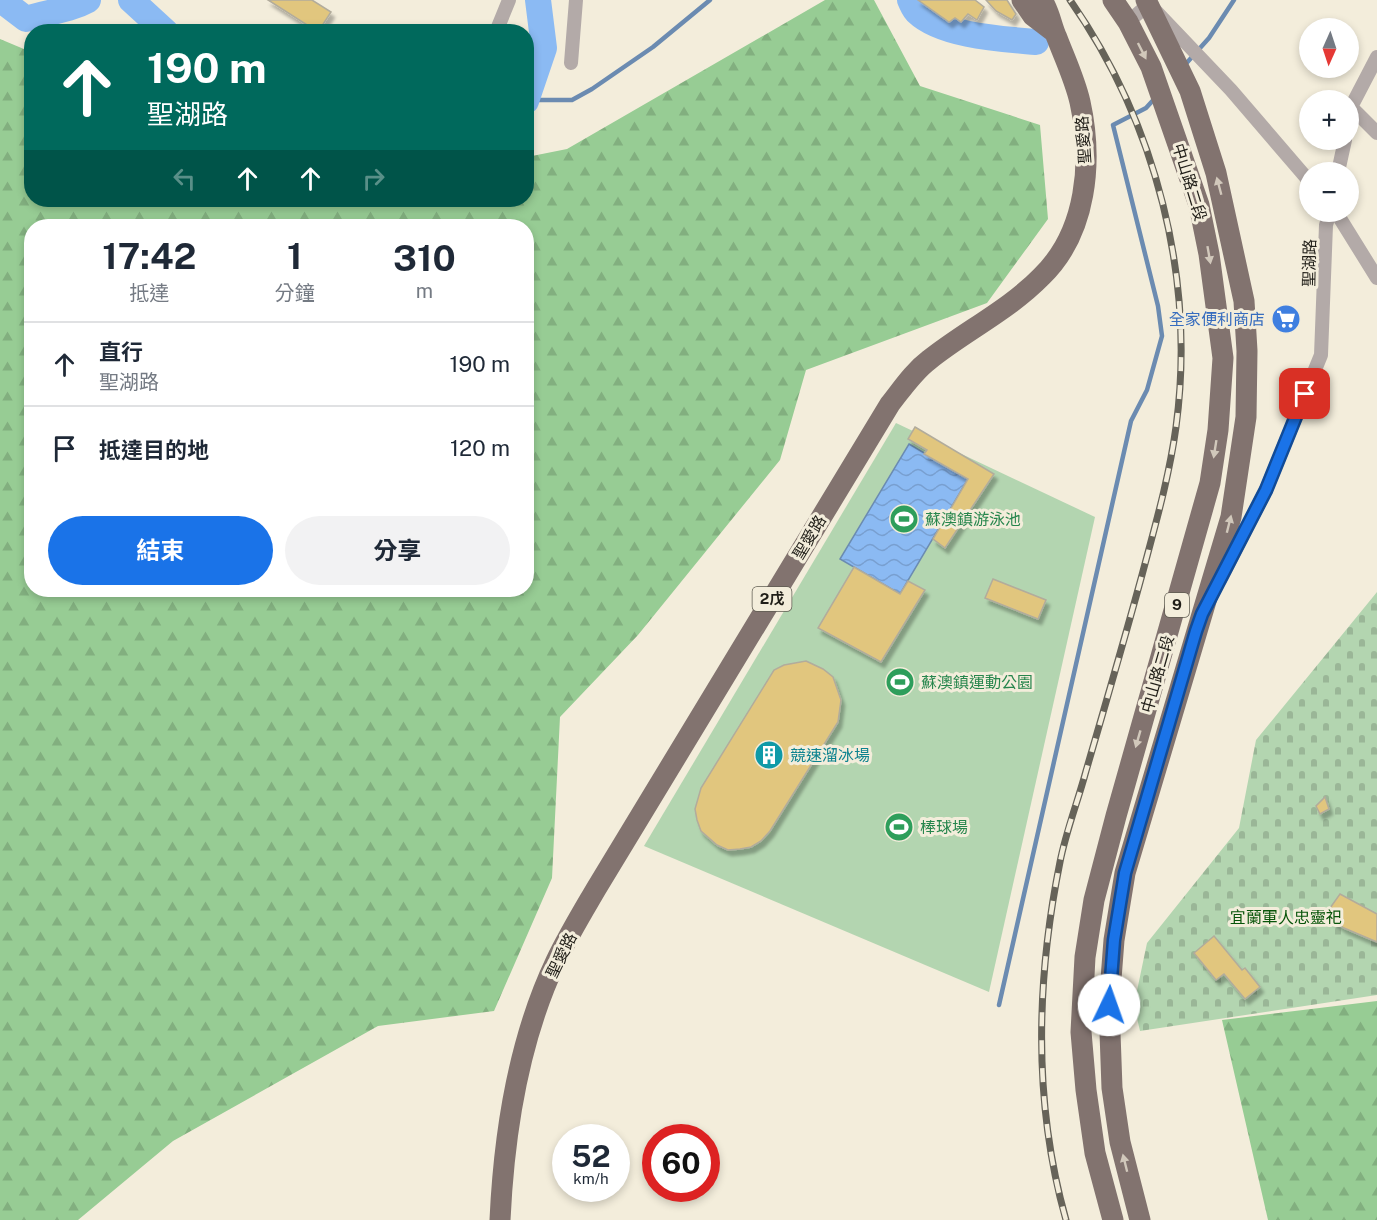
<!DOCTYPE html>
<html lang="zh-TW">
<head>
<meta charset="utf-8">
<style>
	:root { --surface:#fff; --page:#f2f2f3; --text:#1f2937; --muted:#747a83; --line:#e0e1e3; --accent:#1a73e8 }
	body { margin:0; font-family:"Public Sans","Noto Sans TC",sans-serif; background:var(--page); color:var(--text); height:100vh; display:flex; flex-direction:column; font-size:22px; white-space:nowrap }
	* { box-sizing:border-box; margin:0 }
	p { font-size:20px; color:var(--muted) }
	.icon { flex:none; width:33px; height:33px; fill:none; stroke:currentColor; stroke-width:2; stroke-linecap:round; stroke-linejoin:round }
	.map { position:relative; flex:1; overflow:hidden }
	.details { position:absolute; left:24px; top:219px; width:510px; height:378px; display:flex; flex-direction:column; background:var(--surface); border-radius:24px; box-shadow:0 3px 9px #0003 }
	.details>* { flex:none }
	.top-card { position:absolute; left:24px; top:24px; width:510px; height:183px; border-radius:24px; box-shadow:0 3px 9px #0003; background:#00695c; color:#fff; overflow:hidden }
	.needle { width:39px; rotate:183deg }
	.buttons { position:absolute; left:1299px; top:18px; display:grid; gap:12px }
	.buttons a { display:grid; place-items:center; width:60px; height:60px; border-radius:50%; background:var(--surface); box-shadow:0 3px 9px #0003; font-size:30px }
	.speed { position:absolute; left:552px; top:1124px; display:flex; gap:12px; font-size:30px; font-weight:700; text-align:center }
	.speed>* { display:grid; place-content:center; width:78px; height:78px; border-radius:50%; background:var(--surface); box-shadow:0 3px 9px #0003; line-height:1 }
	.speed small { font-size:15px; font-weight:400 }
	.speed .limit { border:9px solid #d22; background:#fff; color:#111 }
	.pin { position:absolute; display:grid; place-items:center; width:51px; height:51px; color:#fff; margin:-26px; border-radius:12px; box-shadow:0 3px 9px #0006 }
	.me { position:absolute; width:66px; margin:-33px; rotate:3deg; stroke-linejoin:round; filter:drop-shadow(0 0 4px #0008) }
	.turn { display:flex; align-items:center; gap:21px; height:126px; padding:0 24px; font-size:27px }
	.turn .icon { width:78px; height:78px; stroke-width:2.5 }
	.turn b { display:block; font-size:42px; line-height:51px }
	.lanes { display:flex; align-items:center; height:57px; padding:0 24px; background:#0003; justify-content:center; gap:30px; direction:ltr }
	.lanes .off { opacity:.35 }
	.eta { display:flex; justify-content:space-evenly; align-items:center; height:102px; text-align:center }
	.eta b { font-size:36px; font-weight:700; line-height:42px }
	.primary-button { display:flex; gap:12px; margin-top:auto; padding:12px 24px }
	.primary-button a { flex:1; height:69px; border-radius:36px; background:var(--accent); color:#fff; font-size:24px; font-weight:700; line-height:69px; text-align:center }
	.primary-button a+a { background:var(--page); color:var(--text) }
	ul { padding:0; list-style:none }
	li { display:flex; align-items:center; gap:18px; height:84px; padding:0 24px; border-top:2px solid var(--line) }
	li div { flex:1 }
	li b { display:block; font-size:22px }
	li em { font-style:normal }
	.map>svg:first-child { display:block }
	.forest { fill:url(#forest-firs); fill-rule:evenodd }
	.cemetery { fill:url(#cemetery-stones) }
	.green { fill:#b3d5b0 }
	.water { fill:url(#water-waves); stroke:#6b8bb1; stroke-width:1.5 }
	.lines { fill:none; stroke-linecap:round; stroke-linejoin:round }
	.stream { stroke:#6b8bb1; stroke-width:4.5 }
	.river { stroke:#8bbaf3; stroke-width:26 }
	.building { fill:#e1c67e; stroke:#b2ac9c; stroke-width:1.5; filter:url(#shadow) }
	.street { stroke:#b3aaa8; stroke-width:14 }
	.primary { stroke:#82736f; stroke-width:21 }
	.rail-casing { stroke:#666359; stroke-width:7 }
	.rail { stroke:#f3eddb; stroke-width:4.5; stroke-dasharray:14; stroke-linecap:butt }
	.oneway { fill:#d1c8bb }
	.route-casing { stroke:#114b97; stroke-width:15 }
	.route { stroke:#1a73e8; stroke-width:10 }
	.labels { text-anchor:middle; stroke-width:6; stroke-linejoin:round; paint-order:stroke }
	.shield { fill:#f3eddb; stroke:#5f5c52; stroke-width:1.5 }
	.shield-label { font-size:15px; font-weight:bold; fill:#201e18 }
	.street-label { font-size:16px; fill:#201e18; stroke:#f3eddb }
	.shop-label { font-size:16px; fill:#366cbe; stroke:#f3eddb; text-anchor:end }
	.leisure-label { font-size:16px; fill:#27864d; stroke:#f3eddb; text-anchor:start }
	.culture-label { font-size:16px; fill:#0d838f; stroke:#f3eddb; text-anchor:start }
	.park-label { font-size:16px; fill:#08550a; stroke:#f3eddb }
</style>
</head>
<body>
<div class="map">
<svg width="1377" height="1220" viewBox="0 0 1377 1220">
	<defs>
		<pattern id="forest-firs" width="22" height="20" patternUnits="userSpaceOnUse" patternTransform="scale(1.5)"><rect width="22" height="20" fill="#97cc94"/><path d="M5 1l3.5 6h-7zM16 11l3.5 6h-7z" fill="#82af7f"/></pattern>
		<pattern id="cemetery-stones" width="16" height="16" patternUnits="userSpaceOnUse" patternTransform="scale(1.5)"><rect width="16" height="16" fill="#b3d5b0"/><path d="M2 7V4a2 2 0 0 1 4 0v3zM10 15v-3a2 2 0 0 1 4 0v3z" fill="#9ab697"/></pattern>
		<pattern id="water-waves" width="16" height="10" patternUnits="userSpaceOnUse" patternTransform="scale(1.5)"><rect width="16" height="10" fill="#8bbaf3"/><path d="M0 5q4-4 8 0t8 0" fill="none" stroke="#789fd0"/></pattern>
		<filter id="shadow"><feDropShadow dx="3.5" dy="5.5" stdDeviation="1.5" flood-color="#0004"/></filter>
	</defs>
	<rect width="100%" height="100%" fill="#f3eddb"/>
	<path class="forest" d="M 825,0 L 874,0 L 920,86 L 1040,125 L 1048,219 L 987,303 L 806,370 L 780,460 L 638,635 L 560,717 L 552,878 L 494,1011 L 378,1026 L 173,1141 L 78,1220 L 0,1220 L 0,39 L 31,52 L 32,200 L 526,200 L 527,157 L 567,149 ZM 32,226 L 526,226 L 526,590 L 32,590 Z
		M 1377,1001 L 1377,1220 L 1268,1220 L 1222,1020 Z"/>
	<path class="cemetery" d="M 1377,592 L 1377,995 L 1140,1031 L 1134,1005 L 1147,943 L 1239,828 L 1256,740 Z"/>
	<path class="green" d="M 896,423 L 1095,517 L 989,992 L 644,846 Z"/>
	<path class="water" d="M 909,444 L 968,479 L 900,594 L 840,559 Z"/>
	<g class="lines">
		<path class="stream" d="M 1183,67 L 1209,38 L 1234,0
			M 527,100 L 572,100 L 592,89 L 653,47 L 710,0
			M 999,1005 L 1131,421 L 1147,390 L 1162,336 L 1158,306 L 1113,125 L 1146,108 L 1156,97"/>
		<path class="river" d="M 131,0 L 166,32
			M 910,0 C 912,4 914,10 917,12 C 942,36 1003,39 1036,42
			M 5,3 L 26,19 C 47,12 68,11 88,0
			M 526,101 L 544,48 L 538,0"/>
	</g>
	<path class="building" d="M 268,0 L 312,0 L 331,12 L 318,32 Z
		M 918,0 L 975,0 L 984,7 L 977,20 L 968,14 L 961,22 L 955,18 L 949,22 Z
		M 986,0 L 1007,0 L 1016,14 L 1012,20 L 996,11 Z
		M 915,427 L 994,474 L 945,548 L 933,539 L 968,479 L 924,454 L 927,450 L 908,439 Z
		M 854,567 L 900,594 L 908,581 L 925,590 L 881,662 L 818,628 Z
		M 993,579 L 1046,600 L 1038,619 L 985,598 Z
		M 806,661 L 823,669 L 833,677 L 841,700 L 838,722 L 770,831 L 761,841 L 751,847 L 740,849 L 728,850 L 717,845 L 701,831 L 697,820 L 695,809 L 701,788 L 774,670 L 784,665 Z
		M 1325,797 L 1329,809 L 1320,814 L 1316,806 Z
		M 1340,894 L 1377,914 L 1377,942 L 1344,928 L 1325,915 Z
		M 1214,936 L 1242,970 L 1245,968 L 1260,987 L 1245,999 L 1224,974 L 1216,980 L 1194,953 Z"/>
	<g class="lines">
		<path class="street" d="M 1128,22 L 1149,4 L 1231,90 L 1310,182
			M 496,32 L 509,0
			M 571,63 L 576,0
			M 1351,107 L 1377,133
			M 1348,120 L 1351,107 L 1377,57
			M 1338,172 L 1345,140
			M 1336,212 L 1377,278
			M 1220,580 L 1266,490 L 1321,355 L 1326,225 L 1330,212"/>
		<path class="primary" d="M 1022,0 L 1033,16 L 1054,32
			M 500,1220 C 504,1133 518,1041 556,961 C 568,936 582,913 596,889 L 890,404 C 902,389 913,372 929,360 C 965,331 1009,310 1042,276 C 1087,232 1093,161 1080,102 C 1075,80 1065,59 1057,38 C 1051,25 1050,12 1042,0
			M 1113,1220 L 1095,1153 L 1086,1090 L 1081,1032 L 1085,957 L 1094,900 L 1116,816 L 1210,483 L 1218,430 L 1223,358 L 1209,254 L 1199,205 L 1151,67 L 1128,22 L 1113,0
			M 1140,1220 L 1120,1142 L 1112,1088 L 1109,1005 L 1114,940 L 1125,873 L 1231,517 L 1246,417 L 1247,351 L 1244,301 L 1216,173 L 1190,91 L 1146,0"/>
		<g class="rail-casing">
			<path id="rail" d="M 1066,1220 C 1033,1103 1036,981 1060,862 C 1066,831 1078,801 1086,771 C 1105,706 1124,641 1142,575 C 1155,526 1169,478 1176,427 C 1196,278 1156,123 1070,0"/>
		</g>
		<use href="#rail" class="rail"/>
	</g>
	<defs><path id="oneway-solid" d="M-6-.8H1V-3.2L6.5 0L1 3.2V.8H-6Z" transform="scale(1.5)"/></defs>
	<g class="oneway">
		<use href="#oneway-solid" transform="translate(1142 51) rotate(63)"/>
		<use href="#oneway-solid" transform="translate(1219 186) rotate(-105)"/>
		<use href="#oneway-solid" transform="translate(1209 255) rotate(80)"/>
		<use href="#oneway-solid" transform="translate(1215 449) rotate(99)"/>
		<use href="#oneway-solid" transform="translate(1229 524) rotate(-76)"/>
		<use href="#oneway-solid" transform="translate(1138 739) rotate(106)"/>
		<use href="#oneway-solid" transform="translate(1125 1163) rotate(-104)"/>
	</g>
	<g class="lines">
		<g class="route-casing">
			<path id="route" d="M 1109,1005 L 1114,940 L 1125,873 L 1196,631 L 1202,614 L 1266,490 L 1305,394"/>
		</g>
		<use href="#route" class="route"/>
	</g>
	<defs>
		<g id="supermarket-disc" transform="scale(1.5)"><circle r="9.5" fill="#3f7fe0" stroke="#f3eddb"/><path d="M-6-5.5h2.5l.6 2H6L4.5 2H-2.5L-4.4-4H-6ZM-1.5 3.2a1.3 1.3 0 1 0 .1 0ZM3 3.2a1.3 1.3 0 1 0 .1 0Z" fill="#fff"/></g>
		<g id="stadium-disc" transform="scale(1.5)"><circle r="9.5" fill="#2e9e5b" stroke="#f3eddb"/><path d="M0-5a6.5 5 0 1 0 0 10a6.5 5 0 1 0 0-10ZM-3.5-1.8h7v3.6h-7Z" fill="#fff"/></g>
		<g id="building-disc" transform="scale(1.5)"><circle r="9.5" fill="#0f9aa8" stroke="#f3eddb"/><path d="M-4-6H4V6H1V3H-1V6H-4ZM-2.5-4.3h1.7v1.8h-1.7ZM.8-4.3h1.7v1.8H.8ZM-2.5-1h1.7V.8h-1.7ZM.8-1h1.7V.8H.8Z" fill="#fff"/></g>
	</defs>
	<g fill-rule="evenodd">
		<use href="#supermarket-disc" x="1286" y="319"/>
		<use href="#stadium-disc" x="904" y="519"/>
		<use href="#stadium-disc" x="900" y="682"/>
		<use href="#building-disc" x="769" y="755"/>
		<use href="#stadium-disc" x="899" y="827"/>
	</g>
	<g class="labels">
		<g class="shield">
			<rect x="752.5" y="587" width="39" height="24" rx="4.5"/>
			<rect x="1165" y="593" width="24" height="24" rx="4.5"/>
		</g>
		<g class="shield-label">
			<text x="772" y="604">2戊</text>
			<text x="1177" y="610">9</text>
		</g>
		<g class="street-label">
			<text transform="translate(1083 140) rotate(-94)" y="6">聖愛路</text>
			<text transform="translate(1190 182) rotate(73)" y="6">中山路二段</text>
			<text transform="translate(1309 263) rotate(-89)" y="6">聖湖路</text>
			<text transform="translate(809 537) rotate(-59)" y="6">聖愛路</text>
			<text transform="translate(1157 674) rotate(-74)" y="6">中山路二段</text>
			<text transform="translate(561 955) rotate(-64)" y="6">聖愛路</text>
		</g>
		<g class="shop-label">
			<text x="1265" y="325">全家便利商店</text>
		</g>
		<g class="leisure-label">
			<text x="925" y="525">蘇澳鎮游泳池</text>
			<text x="921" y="688">蘇澳鎮運動公園</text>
			<text x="920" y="833">棒球場</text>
		</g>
		<g class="culture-label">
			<text x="790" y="761">競速溜冰場</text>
		</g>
		<g class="park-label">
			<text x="1286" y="923">宜蘭軍人忠靈祀</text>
		</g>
	</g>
</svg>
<div class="buttons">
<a><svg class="needle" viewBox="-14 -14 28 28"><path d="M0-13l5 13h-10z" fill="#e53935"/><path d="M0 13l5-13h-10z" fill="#747a83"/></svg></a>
<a>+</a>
<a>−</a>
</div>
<div class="speed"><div>52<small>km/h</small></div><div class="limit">60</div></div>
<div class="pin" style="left:1305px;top:394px;background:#d93025"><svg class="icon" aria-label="arrive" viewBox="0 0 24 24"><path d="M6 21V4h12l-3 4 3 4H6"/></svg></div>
<svg class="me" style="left:1109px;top:1005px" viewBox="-20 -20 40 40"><circle r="19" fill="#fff"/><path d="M0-13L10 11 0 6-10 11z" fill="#1a73e8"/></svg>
<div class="top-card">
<div class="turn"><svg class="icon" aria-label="ahead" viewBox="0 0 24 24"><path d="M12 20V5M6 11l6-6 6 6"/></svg><div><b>190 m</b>聖湖路</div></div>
<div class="lanes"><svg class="icon off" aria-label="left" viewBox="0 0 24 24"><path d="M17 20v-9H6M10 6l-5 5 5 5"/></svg><svg class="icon" aria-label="ahead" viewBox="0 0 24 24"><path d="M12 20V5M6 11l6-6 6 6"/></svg><svg class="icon" aria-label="ahead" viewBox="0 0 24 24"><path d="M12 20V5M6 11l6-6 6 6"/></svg><svg class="icon off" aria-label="right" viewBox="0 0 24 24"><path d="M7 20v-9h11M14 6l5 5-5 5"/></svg></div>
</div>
<section class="details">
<div class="eta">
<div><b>17:42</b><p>抵達</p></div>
<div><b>1</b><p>分鐘</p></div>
<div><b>310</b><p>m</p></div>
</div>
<ul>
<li><svg class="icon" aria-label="ahead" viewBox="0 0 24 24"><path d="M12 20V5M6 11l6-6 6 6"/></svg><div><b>直行</b><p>聖湖路</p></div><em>190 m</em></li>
<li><svg class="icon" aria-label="arrive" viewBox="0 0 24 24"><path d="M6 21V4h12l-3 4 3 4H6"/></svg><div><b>抵達目的地</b></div><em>120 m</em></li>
</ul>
<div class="primary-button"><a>結束</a><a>分享</a></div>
</section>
</div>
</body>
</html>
